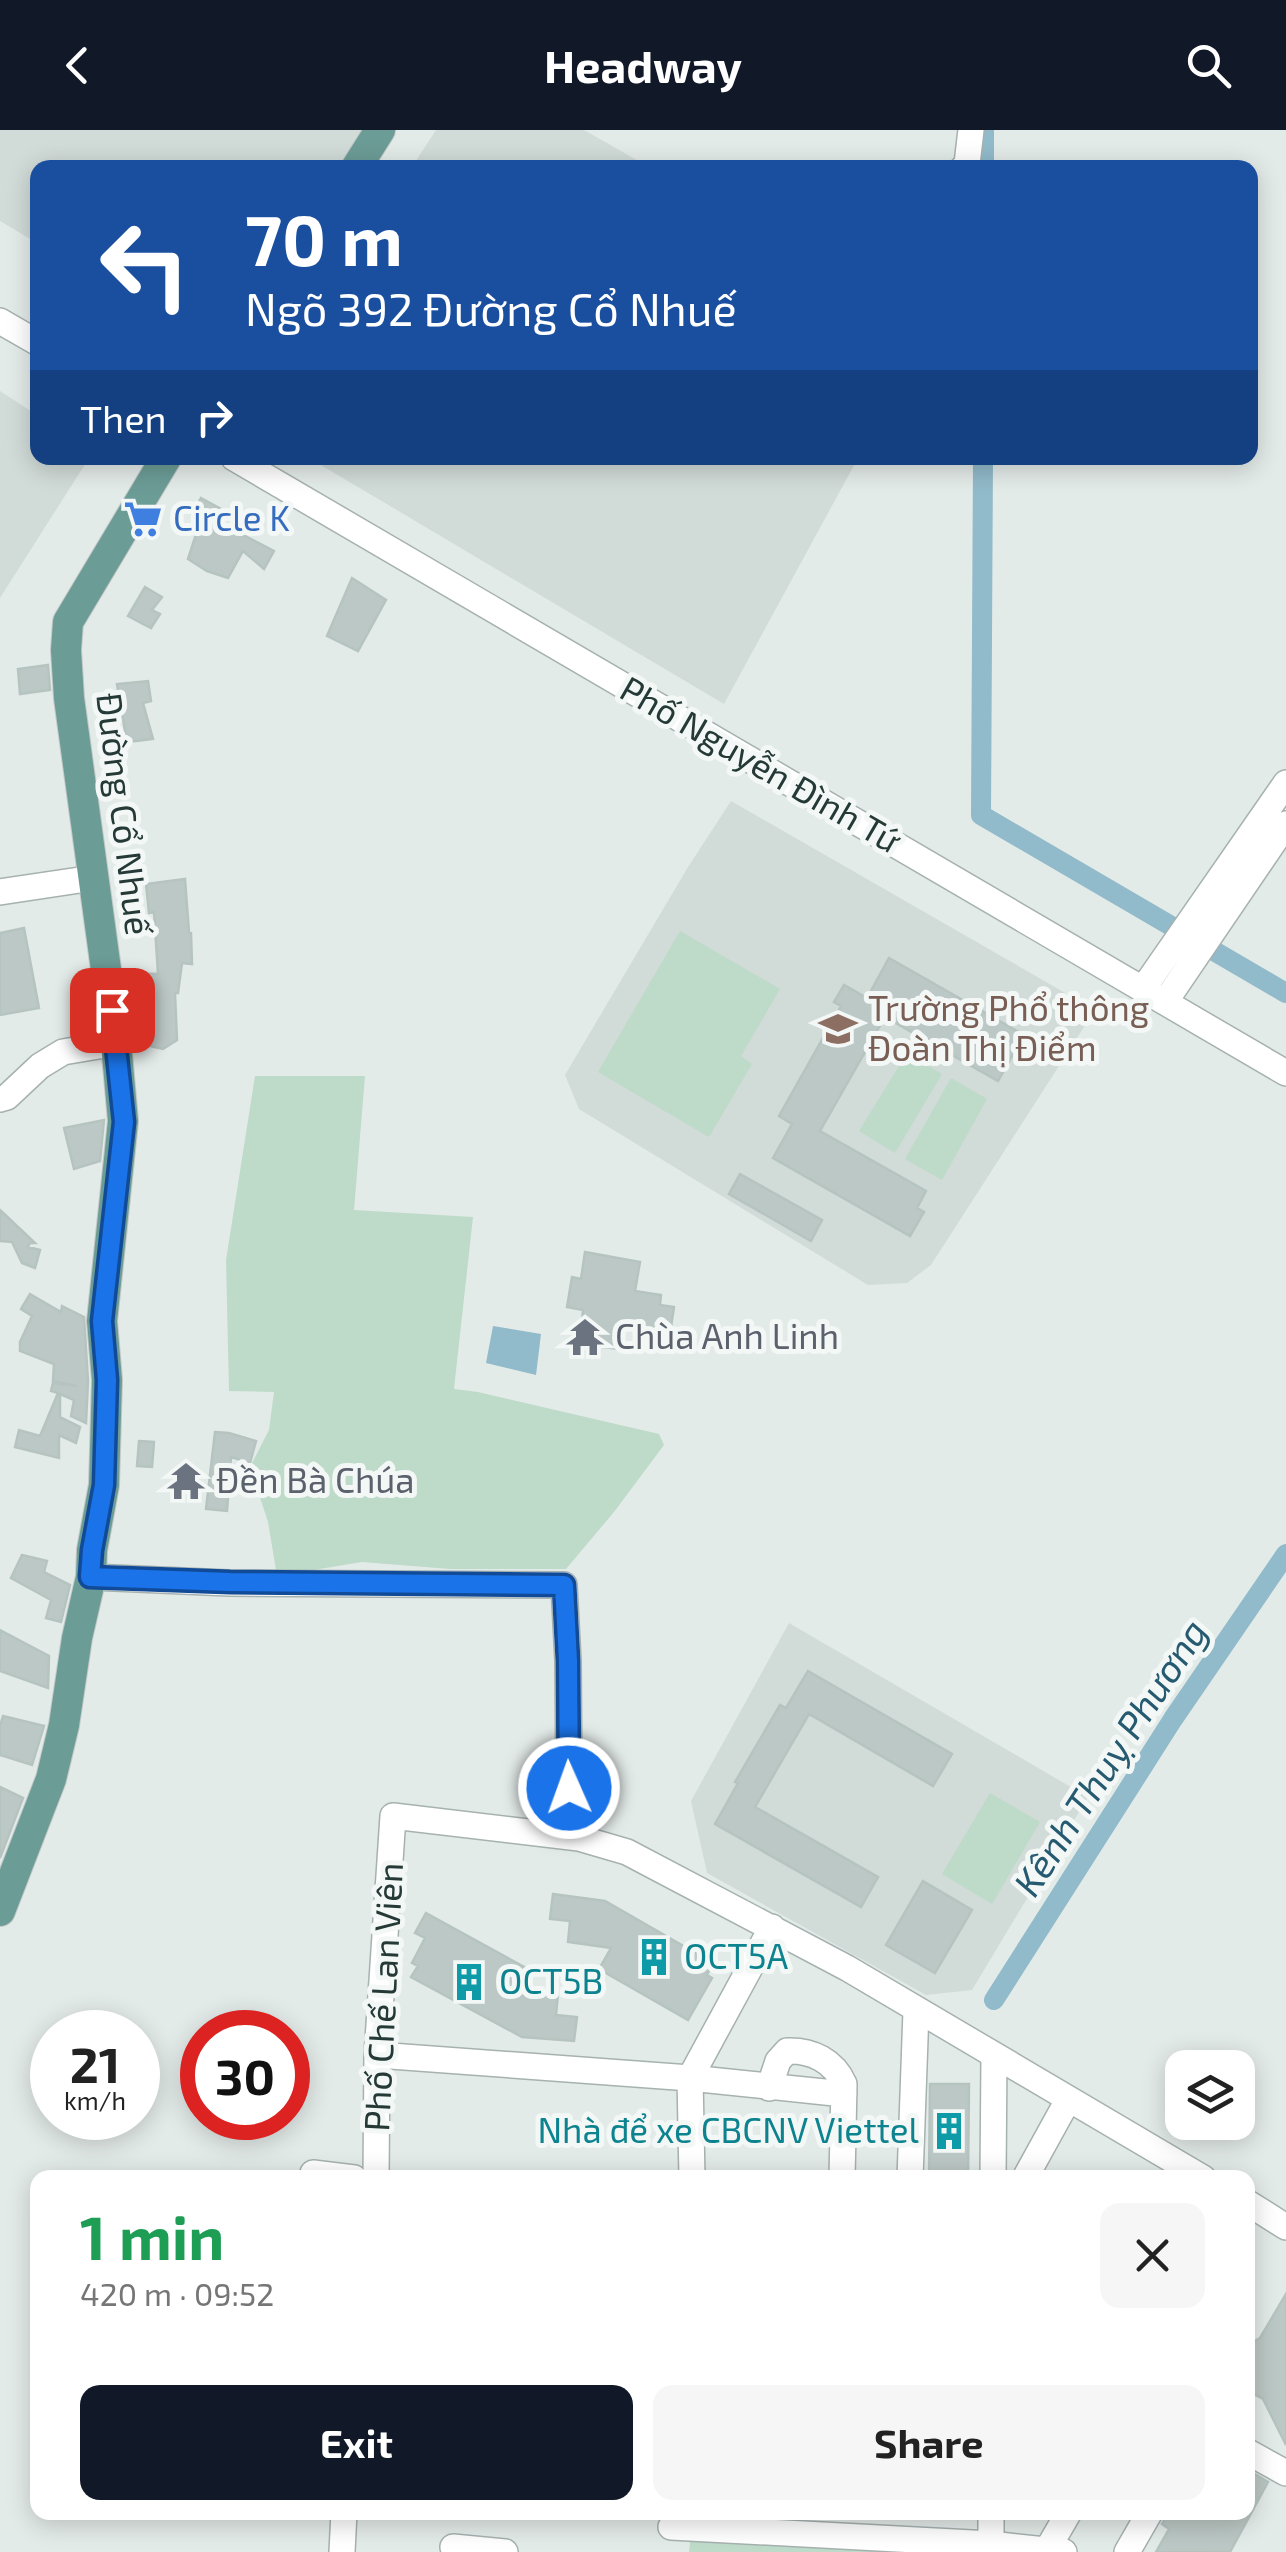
<!DOCTYPE html>
<html lang="en">
<head>
<meta charset="utf-8">
<style>
	:root { --surface:#fff; --page:#f6f6f6; --text:#222; --muted:#767676; --accent:#111827 }
	body { margin:0; font-family:"Exo 2",sans-serif; background:var(--page); color:var(--text); height:100vh; display:flex; flex-direction:column; font-size:38px; white-space:nowrap }
	* { box-sizing:border-box; margin:0 }
	p { font-size:32px; color:var(--muted) }
	.icon { flex:none; width:55px; height:55px; fill:none; stroke:currentColor; stroke-width:2; stroke-linecap:round; stroke-linejoin:round }
	.map { position:relative; flex:1; overflow:hidden }
	.details { position:absolute; left:30px; top:2040px; width:1225px; height:350px; display:flex; flex-direction:column; background:var(--surface); border-radius:20px; box-shadow:0 5px 25px #0003 }
	.details>* { flex:none }
	.banner { position:absolute; left:30px; top:30px; width:1228px; height:305px; border-radius:20px; box-shadow:0 5px 25px #0003; background:#1a4fa0; color:#fff; overflow:hidden }
	.controls { position:absolute; left:1165px; top:1920px; display:grid; gap:20px }
	.controls a { display:grid; place-items:center; width:90px; height:90px; border-radius:20px; background:var(--surface); box-shadow:0 5px 25px #0003; font-size:50px }
	.speed { position:absolute; left:30px; top:1880px; display:flex; gap:20px; font-size:50px; font-weight:700; text-align:center }
	.speed>* { display:grid; place-content:center; width:130px; height:130px; border-radius:50%; background:var(--surface); box-shadow:0 5px 25px #0003; line-height:1 }
	.speed small { font-size:25px; font-weight:400 }
	.speed .limit { border:15px solid #d22; background:#fff; color:#111 }
	.pin { position:absolute; display:grid; place-items:center; width:85px; height:85px; color:#fff; margin:-42px; border-radius:20px; box-shadow:0 5px 15px #0006 }
	.me { position:absolute; width:110px; margin:-55px; rotate:358deg; stroke-linejoin:round; filter:drop-shadow(0 0 8px #0008) }
	.turn { display:flex; align-items:center; gap:35px; height:210px; padding:0 50px; font-size:45px }
	.turn .icon { width:130px; height:130px; stroke-width:2.5 }
	.turn b { display:block; font-size:70px; line-height:85px }
	.then { display:flex; align-items:center; height:95px; padding:0 50px; background:#0003; gap:20px; font-size:38px }
	.round { display:grid; place-items:center; flex:none; width:105px; height:105px; border-radius:20px; background:var(--page) }
	.headline { display:flex; align-items:center; justify-content:space-between; height:170px; padding:0 50px }
	h1 { font-size:60px; font-weight:700; line-height:75px; color:#1e9e55 }
	.button { display:flex; gap:20px; margin-top:auto; padding:20px 50px }
	.button a { flex:1; height:115px; border-radius:20px; background:var(--accent); color:#fff; font-size:40px; font-weight:700; line-height:115px; text-align:center }
	.button a+a { background:var(--page); color:var(--text) }
	header { display:flex; justify-content:space-between; align-items:center; height:130px; padding:0 50px; background:var(--accent); color:#fff; font-size:45px; font-weight:700 }
	.map>svg:first-child { display:block }
	.built { fill:#d1dbd8 }
	.green { fill:#bedac9 }
	.water { fill:#91baca }
	.lines { fill:none; stroke-linecap:round; stroke-linejoin:round }
	.canal { stroke:#91baca; stroke-width:20 }
	.building { fill:#bcc8c5; stroke:#b6c4c0; stroke-width:2.5 }
	.minor-casing { stroke:#a6b2b0; stroke-width:28 }
	.major-casing { stroke:#c2c8c7; stroke-width:32 }
	.minor { stroke:#fff; stroke-width:25 }
	.major { stroke:#6c9c96; stroke-width:30 }
	.route-casing { stroke:#114b97; stroke-width:25 }
	.route { stroke:#1a73e8; stroke-width:18 }
	.labels { text-anchor:middle; stroke-width:10; stroke-linejoin:round; paint-order:stroke }
	.shop-label { font-size:35px; fill:#366cbe; stroke:#f3f8f6; text-anchor:start }
	.street-label { font-size:35px; fill:#253a37; stroke:#f3f8f6 }
	.education-label { font-size:35px; fill:#785e54; stroke:#f3f8f6; text-anchor:start }
	.worship-label { font-size:35px; fill:#5b616d; stroke:#f3f8f6; text-anchor:start }
	.culture-label { font-size:35px; fill:#0d838f; stroke:#f3f8f6; text-anchor:start }
	.water-label { font-size:38px; font-style:italic; fill:#255a70; stroke:#f3f8f6 }
</style>
</head>
<body>
<header><svg class="icon" aria-label="back" viewBox="0 0 24 24"><path d="M15 5l-7 7 7 7"/></svg>Headway<svg class="icon" aria-label="search" viewBox="0 0 24 24"><circle cx="10" cy="10" r="6"/><path d="M15 15l6 6"/></svg></header>
<div class="map">
<svg width="1286" height="2422" viewBox="0 0 1286 2422">
	<rect width="100%" height="100%" fill="#e3ebe9"/>
	<path class="built" d="M 0,0 L 365,0 L 341,37 L 38,38 L 37,113 L 0,91 Z
		M 436,0 L 584,0 L 649,37 L 412,37 Z
		M 0,261 L 37,285 L 38,328 L 89,328 L 0,468 Z
		M 309,328 L 858,328 L 724,574 Z
		M 731,671 L 1095,880 L 931,1135 L 907,1153 L 868,1155 L 579,979 L 565,945 L 688,737 Z
		M 789,1493 L 1088,1667 L 972,1860 L 926,1865 L 707,1743 L 691,1671 Z"/>
	<path class="green" d="M 680,801 L 780,859 L 741,926 L 752,934 L 709,1007 L 598,942 Z
		M 907,923 L 942,944 L 895,1023 L 859,1001 Z
		M 255,946 L 365,946 L 354,1080 L 473,1087 L 454,1259 L 478,1262 L 659,1304 L 664,1315 L 614,1382 L 566,1439 L 450,1439 L 362,1432 L 277,1446 L 268,1392 L 250,1337 L 269,1300 L 274,1262 L 229,1261 L 226,1130 Z
		M 951,948 L 987,969 L 942,1050 L 905,1029 Z
		M 990,1663 L 1040,1692 L 992,1774 L 942,1744 Z
		M 691,2405 L 896,2417 L 896,2422 L 689,2422 Z"/>
	<path class="water" d="M 493,1196 L 541,1204 L 536,1245 L 486,1233 Z"/>
	<g class="lines">
		<path class="canal" d="M 984,38 L 984,0
			M 983,328 L 981,685 L 1286,863
			M 994,1870 L 1173,1589 L 1286,1424"/>
	</g>
	<path class="building" d="M 201,368 L 221,379 L 214,390 L 274,421 L 264,439 L 243,421 L 228,448 L 207,441 L 188,429 L 201,389 L 192,384 Z
		M 352,448 L 386,470 L 358,521 L 327,506 Z
		M 145,457 L 162,467 L 152,480 L 160,484 L 151,498 L 128,486 Z
		M 48,535 L 50,560 L 20,564 L 18,539 Z
		M 148,551 L 151,571 L 143,573 L 153,609 L 127,612 L 117,554 Z
		M 185,749 L 189,802 L 191,803 L 192,834 L 182,833 L 178,863 L 175,863 L 177,910 L 163,919 L 145,915 L 137,886 L 131,886 L 128,851 L 131,843 L 158,844 L 154,782 L 149,783 L 146,754 Z
		M 24,798 L 39,878 L 0,885 L 0,803 Z
		M 889,828 L 1024,905 L 998,951 L 885,887 L 820,1001 L 926,1061 L 917,1078 L 924,1082 L 910,1106 L 773,1028 L 792,994 L 779,986 L 841,876 L 834,872 L 844,855 L 867,868 Z
		M 104,990 L 100,1031 L 74,1039 L 64,998 Z
		M 740,1044 L 822,1090 L 811,1111 L 729,1064 Z
		M 0,1080 L 35,1113 L 30,1113 L 28,1117 L 40,1120 L 35,1138 L 22,1133 L 12,1112 L 0,1111 Z
		M 585,1122 L 640,1132 L 635,1161 L 661,1165 L 660,1175 L 674,1177 L 671,1197 L 659,1196 L 658,1204 L 622,1199 L 620,1219 L 580,1215 L 583,1180 L 567,1177 L 572,1147 L 581,1149 Z
		M 30,1164 L 61,1182 L 62,1176 L 84,1187 L 88,1251 L 86,1293 L 71,1286 L 74,1270 L 60,1264 L 60,1287 L 80,1297 L 76,1313 L 59,1305 L 59,1328 L 15,1317 L 19,1300 L 40,1306 L 58,1263 L 51,1261 L 53,1253 L 77,1256 L 53,1251 L 54,1234 L 20,1221 L 20,1212 L 32,1186 L 21,1179 Z
		M 215,1302 L 229,1303 L 256,1311 L 250,1333 L 231,1327 L 227,1381 L 206,1379 Z
		M 139,1311 L 154,1312 L 152,1337 L 137,1336 Z
		M 22,1425 L 47,1431 L 44,1442 L 70,1455 L 61,1492 L 46,1488 L 51,1470 L 11,1448 Z
		M 0,1500 L 49,1526 L 48,1558 L 0,1541 Z
		M 808,1541 L 952,1624 L 933,1656 L 809,1584 L 755,1677 L 878,1747 L 861,1777 L 715,1694 L 738,1653 L 735,1652 L 780,1575 L 786,1578 Z
		M 3,1586 L 44,1596 L 32,1635 L 0,1625 L 0,1596 Z
		M 0,1657 L 23,1668 L 0,1728 Z
		M 923,1751 L 972,1780 L 935,1843 L 886,1815 Z
		M 553,1764 L 605,1771 L 713,1833 L 707,1845 L 712,1848 L 688,1890 L 599,1839 L 611,1818 L 568,1812 L 570,1791 L 550,1789 Z
		M 426,1783 L 526,1838 L 514,1860 L 558,1864 L 556,1885 L 577,1887 L 574,1911 L 522,1907 L 411,1847 L 418,1836 L 412,1833 L 425,1808 L 415,1803 Z
		M 930,1954 L 969,1954 L 968,2048 L 929,2048 Z
		M 1286,2164 L 1286,2315 L 1263,2269 L 1248,2261 L 1248,2215 L 1260,2208 Z
		M 1248,2340 L 1268,2352 L 1230,2422 L 1156,2422 L 1169,2399 L 1162,2394 L 1169,2382 L 1241,2382 L 1248,2386 Z"/>
	<g class="lines">
		<g class="minor-casing">
			<path id="minor" d="M 963,38 L 967,34 L 971,0
				M 0,191 L 38,213
				M 234,328 L 1286,943
				M 0,762 L 93,748
				M 1143,859 L 1286,653
				M 1165,872 L 1286,694
				M 0,969 L 7,967 L 40,936 L 63,922 L 116,913
				M 91,1447 L 229,1453 L 564,1455 L 568,1531 L 569,1658 L 579,1708
				M 377,1925 L 690,1948 L 844,1964
				M 769,1958 L 778,1931 L 787,1921 C 812,1920 834,1931 844,1954 L 842,2048
				M 313,2043 L 354,2048
				M 376,2048 L 377,1925 L 393,1686 L 579,1708 L 627,1722 L 847,1838 L 1203,2048
				M 692,2048 L 690,1948 L 772,1797
				M 910,2048 L 916,1881
				M 993,2048 L 994,1925
				M 1025,2048 L 1068,1970
				M 1248,2073 L 1286,2097
				M 1248,2322 L 1286,2343
				M 671,2397 L 991,2414 L 1064,2422
				M 453,2417 L 505,2422
				M 1047,2420 L 1069,2382
				M 342,2422 L 344,2382
				M 991,2422 L 991,2382
				M 1127,2422 L 1150,2382"/>
		</g>
		<g class="major-casing">
			<path id="major" d="M 356,38 L 380,0
				M 0,1781 L 51,1649 L 64,1595 L 77,1508 L 91,1447 L 92,1420 L 104,1355 L 107,1250 L 102,1191 L 123,991 L 116,913 L 69,568 L 66,520 L 68,492 L 166,328"/>
		</g>
		<use href="#minor" class="minor"/>
		<use href="#major" class="major"/>
	</g>
	<g class="lines">
		<g class="route-casing">
			<path id="route" d="M 112,880 L 124,992 L 102,1191 L 107,1250 L 104,1355 L 92,1420 L 90,1447 L 230,1452 L 564,1455 L 568,1531 L 569,1658"/>
		</g>
		<use href="#route" class="route"/>
	</g>
	<defs>
		<g id="supermarket-bare" transform="scale(3)"><path d="M-6-5.5h2.5l.6 2H6L4.5 2H-2.5L-4.4-4H-6ZM-1.5 3.2a1.3 1.3 0 1 0 .1 0ZM3 3.2a1.3 1.3 0 1 0 .1 0Z" fill="#3f7fe0" stroke="#f3f8f6" stroke-width="2.5" paint-order="stroke"/></g>
		<g id="school-bare" transform="scale(3)"><path d="M0-5L7-2L0 1L-7-2ZM-4 1L0 2.5L4 1V4Q0 6-4 4Z" fill="#8d6e63" stroke="#f3f8f6" stroke-width="2.5" paint-order="stroke"/></g>
		<g id="temple-bare" transform="scale(3)"><path d="M0-6L5-2H3V0L6.5 2.5H4V6H1.5V3h-3V6H-4V2.5H-6.5L-3 0V-2H-5Z" fill="#6b7280" stroke="#f3f8f6" stroke-width="2.5" paint-order="stroke"/></g>
		<g id="building-bare" transform="scale(3)"><path d="M-4-6H4V6H1V3H-1V6H-4ZM-2.5-4.3h1.7v1.8h-1.7ZM.8-4.3h1.7v1.8H.8ZM-2.5-1h1.7V.8h-1.7ZM.8-1h1.7V.8H.8Z" fill="#0f9aa8" stroke="#f3f8f6" stroke-width="2.5" paint-order="stroke"/></g>
	</defs>
	<g fill-rule="evenodd">
		<use href="#supermarket-bare" x="143" y="389"/>
		<use href="#school-bare" x="838" y="899"/>
		<use href="#temple-bare" x="585" y="1207"/>
		<use href="#temple-bare" x="186" y="1351"/>
		<use href="#building-bare" x="654" y="1827"/>
		<use href="#building-bare" x="469" y="1852"/>
		<use href="#building-bare" x="949" y="2001"/>
	</g>
	<g class="labels">
		<g class="shop-label">
			<text x="173" y="401">Circle K</text>
		</g>
		<g class="street-label">
			<text transform="translate(760 635) rotate(30)" y="12">Phố Nguyễn Đình Tứ</text>
			<text transform="translate(123 684) rotate(83)" y="12">Đường Cổ Nhuế</text>
			<text transform="translate(384 1867) rotate(-87)" y="12">Phố Chế Lan Viên</text>
		</g>
		<g class="education-label">
			<text x="868" y="891">Trường Phổ thông<tspan x="868" dy="40">Đoàn Thị Điểm</tspan></text>
		</g>
		<g class="worship-label">
			<text x="615" y="1219">Chùa Anh Linh</text>
			<text x="216" y="1363">Đền Bà Chúa</text>
		</g>
		<g class="culture-label">
			<text x="684" y="1839">OCT5A</text>
			<text x="499" y="1864">OCT5B</text>
			<text x="919" y="2013" text-anchor="end">Nhà để xe CBCNV Viettel</text>
		</g>
		<g class="water-label">
			<text transform="translate(1111 1628) rotate(-57)" y="13">Kênh Thuỵ Phương</text>
		</g>
	</g>
</svg>
<div class="controls">
<a><svg class="icon" aria-label="layers" viewBox="0 0 24 24"><path d="M12 4l9 5-9 5-9-5zM3 14l9 5 9-5"/></svg></a>
</div>
<div class="speed"><div>21<small>km/h</small></div><div class="limit">30</div></div>
<div class="pin" style="left:112px;top:880px;background:#d93025"><svg class="icon" aria-label="arrive" viewBox="0 0 24 24"><path d="M6 21V4h12l-3 4 3 4H6"/></svg></div>
<svg class="me" style="left:569px;top:1658px" viewBox="-20 -20 40 40"><circle r="17" fill="#1a73e8" stroke="#fff" stroke-width="3"/><path d="M0-11L8 9 0 5-8 9z" fill="#fff"/></svg>
<div class="banner">
<div class="turn"><svg class="icon" aria-label="left" viewBox="0 0 24 24"><path d="M17 20v-9H6M10 6l-5 5 5 5"/></svg><div><b>70 m</b>Ngõ 392 Đường Cổ Nhuế</div></div>
<div class="then">Then<svg class="icon" aria-label="right" viewBox="0 0 24 24"><path d="M7 20v-9h11M14 6l5 5-5 5"/></svg></div>
</div>
<section class="details">
<div class="headline"><div><h1>1 min</h1><p>420 m · 09:52</p></div><a class="round"><svg class="icon" aria-label="close" viewBox="0 0 24 24"><path d="M6 6l12 12M18 6L6 18"/></svg></a></div>
<div class="button"><a>Exit</a><a>Share</a></div>
</section>
</div>
</body>
</html>
